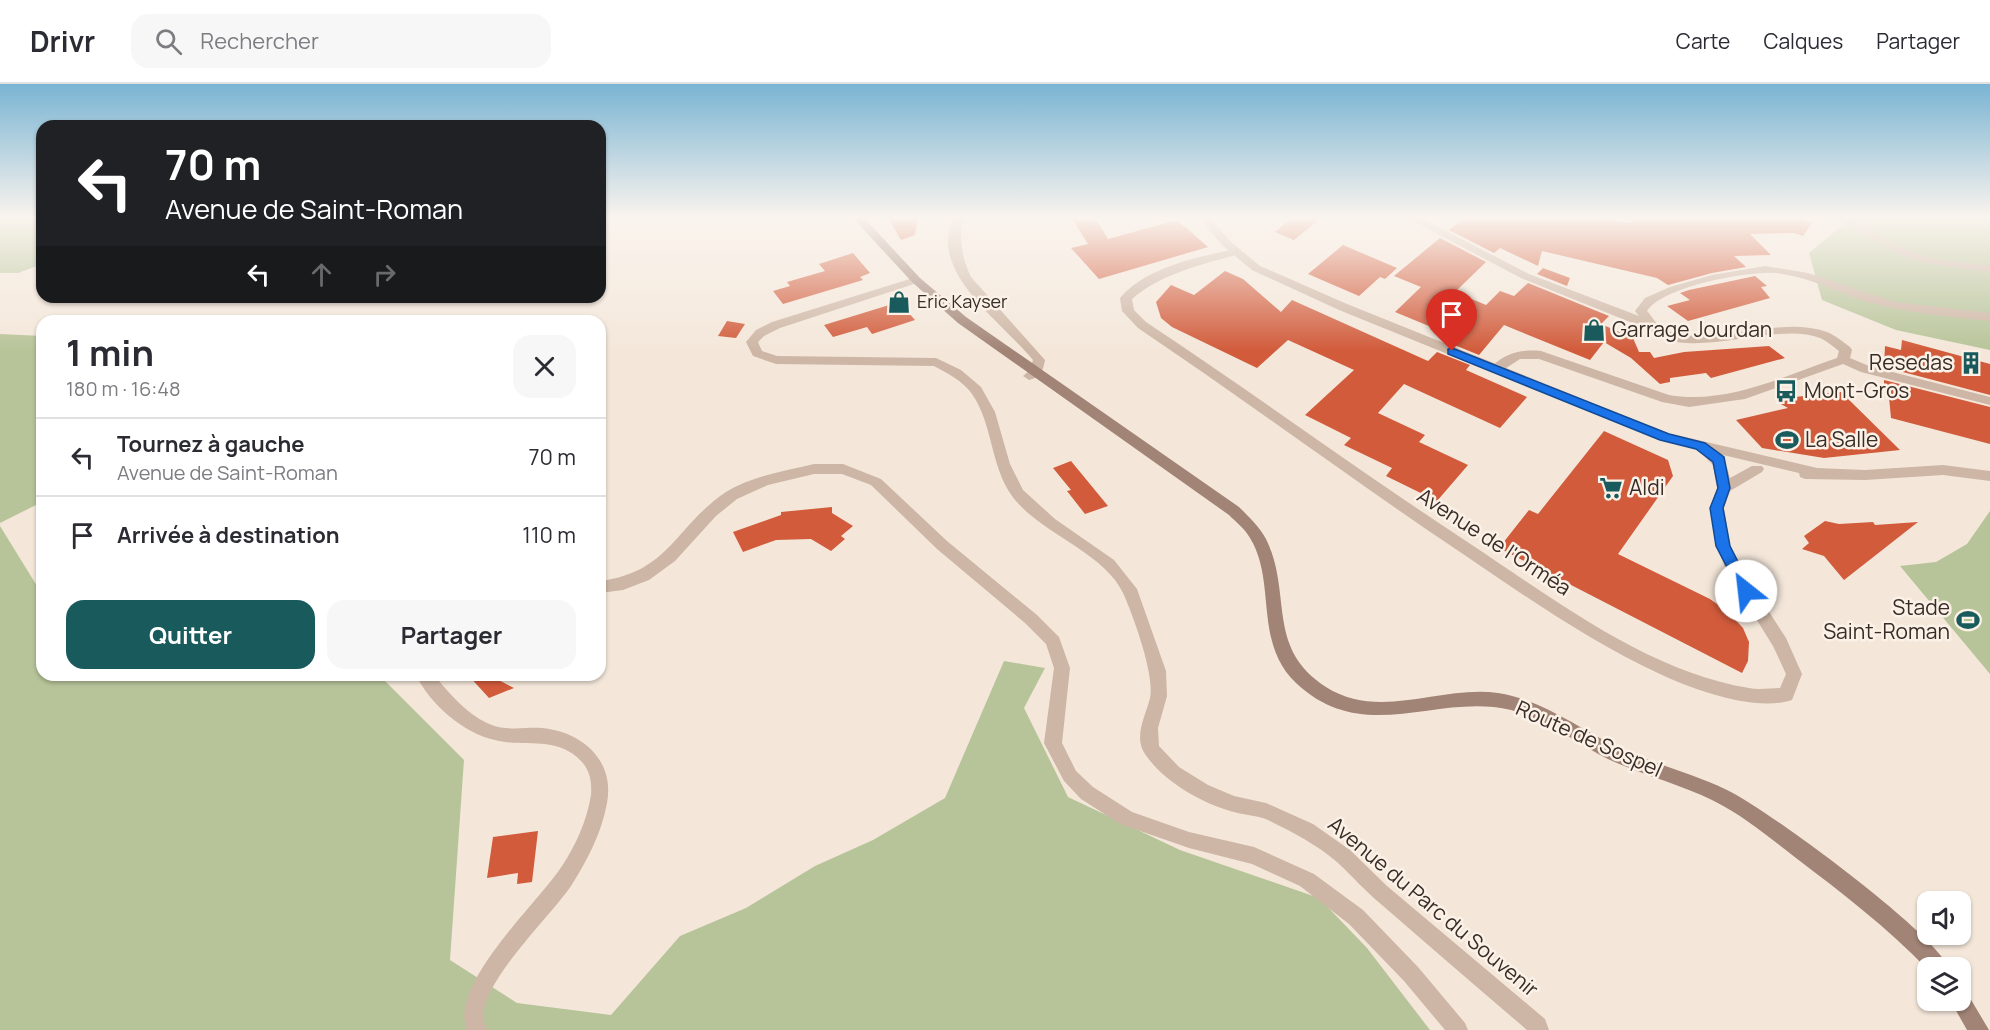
<!DOCTYPE html>
<html lang="fr">
<head>
<meta charset="utf-8">
<style>
	:root { --surface:#fff; --page:#f7f7f7; --text:#2b2b33; --muted:#7c7c81; --line:#e1e1e2; --accent:#195b5d }
	body { margin:0; font-family:Manrope,sans-serif; background:var(--page); color:var(--text); height:100vh; display:flex; flex-direction:column; font-size:22px; white-space:nowrap }
	* { box-sizing:border-box; margin:0 }
	p { font-size:20px; color:var(--muted) }
	.icon { flex:none; width:33px; height:33px; fill:none; stroke:currentColor; stroke-width:2; stroke-linecap:round; stroke-linejoin:round }
	.map { position:relative; flex:1; overflow:hidden }
	.details { position:absolute; left:36px; top:231px; width:570px; height:366px; display:flex; flex-direction:column; background:var(--surface); border-radius:18px; box-shadow:0 2px 4px #0004 }
	.details>* { flex:none }
	.top-card { position:absolute; left:36px; top:36px; width:570px; height:183px; border-radius:18px; box-shadow:0 2px 4px #0004; background:#202124; color:#fff; overflow:hidden }
	.controls { position:absolute; left:1917px; top:807px; display:grid; gap:12px }
	.controls a { display:grid; place-items:center; width:54px; height:54px; border-radius:12px; background:var(--surface); box-shadow:0 2px 4px #0004; font-size:30px }
	.pin { position:absolute; display:grid; place-items:center; width:51px; height:51px; color:#fff; margin:-62px -26px; border-radius:50% 50% 50% 0; rotate:-45deg; box-shadow:0 0 6px #0007 }
	.pin .icon { rotate:45deg }
	.me { position:absolute; width:66px; margin:-33px; rotate:331deg; stroke-linejoin:round; filter:drop-shadow(0 0 4px #0008) }
	.turn { display:flex; align-items:center; gap:21px; height:126px; padding:0 30px; font-size:27px }
	.turn .icon { width:78px; height:78px; stroke-width:2.5 }
	.turn b { display:block; font-size:42px; line-height:51px }
	.lanes { display:flex; align-items:center; height:57px; padding:0 30px; background:#0003; justify-content:center; gap:30px; direction:ltr }
	.lanes .off { opacity:.35 }
	.round { display:grid; place-items:center; flex:none; width:63px; height:63px; border-radius:18px; background:var(--page) }
	.overview { display:flex; align-items:center; justify-content:space-between; height:102px; padding:0 30px }
	h1 { font-size:36px; font-weight:700; line-height:45px }
	.cta { display:flex; gap:12px; margin-top:auto; padding:12px 30px }
	.cta a { flex:1; height:69px; border-radius:18px; background:var(--accent); color:#fff; font-size:24px; font-weight:700; line-height:69px; text-align:center }
	.cta a+a { background:var(--page); color:var(--text) }
	ul { padding:0; list-style:none }
	li { display:flex; align-items:center; gap:18px; height:78px; padding:0 30px; border-top:2px solid var(--line) }
	li div { flex:1 }
	li b { display:block; font-size:22px }
	li em { font-style:normal }
	header { display:flex; align-items:center; gap:36px; box-sizing:border-box; height:84px; padding:0 30px; background:var(--surface); border-bottom:2px solid var(--line) }
	header strong { font-size:28px }
	nav { display:flex; gap:33px; margin-inline-start:auto; font-size:21px }
	.search { width:420px; height:54px; background:var(--page); display:flex; align-items:center; gap:15px; box-sizing:border-box; padding:0 21px; border-radius:18px; color:var(--muted); font-size:22px }
	.map>svg:first-child { display:block }
	.green { fill:#b7c499 }
	.building { fill:#d15b3b }
	.lines { fill:none; stroke-linecap:round; stroke-linejoin:round }
	.minor { fill:#cdb6a5; fill-rule:evenodd }
	.tertiary { fill:#cdb6a5; fill-rule:evenodd }
	.secondary { fill:#a18476; fill-rule:evenodd }
	.route { fill:#1a73e8; stroke:#114b97; stroke-width:1.5 }
	.labels { text-anchor:middle; stroke-width:5; stroke-linejoin:round; paint-order:stroke }
	.far-poi-label { font-size:18px; fill:#382c27; stroke:#fbf1e7; text-anchor:start }
	.poi-label { font-size:21px; fill:#382c27; stroke:#fbf1e7; text-anchor:start }
	.street-label { font-size:21px; fill:#382c27; stroke:#fbf1e7 }
</style>
</head>
<body>
<header>
<strong>Drivr</strong>
<div class="search"><svg class="icon" aria-label="search" viewBox="0 0 24 24"><circle cx="10" cy="10" r="6"/><path d="M15 15l6 6"/></svg>Rechercher</div>
<nav><a>Carte</a><a>Calques</a><a>Partager</a></nav>
</header>
<div class="map">
<svg width="1990" height="946" viewBox="0 0 1990 946">
	<rect width="100%" height="100%" fill="#f4e7da"/>
	<path class="green" d="M 0,134 L 42,134 L 42,180 L 18,189 L 0,189 Z
		M 1851,134 L 1990,134 L 1990,266 L 1896,246 L 1822,216 L 1809,169 Z
		M 0,250 L 42,252 L 42,418 L 0,439 Z
		M 1990,427 L 1990,590 L 1900,482 L 1936,478 L 1967,460 Z
		M 0,442 L 42,510 L 42,591 L 379,591 L 464,676 L 450,876 L 517,919 L 611,931 L 680,852 L 746,824 L 815,782 L 873,756 L 945,714 L 1004,577 L 1045,584 L 1024,624 L 1068,713 L 1180,766 L 1319,814 L 1367,864 L 1430,946 L 0,946 Z"/>
	<path class="building" d="M 888,134 L 918,134 L 915,151 L 901,156 Z
		M 1072,134 L 1095,134 L 1108,155 L 1177,136 L 1208,163 L 1099,195 L 1071,164 L 1088,160 Z
		M 1292,134 L 1321,134 L 1294,156 L 1275,148 Z
		M 1464,134 L 1590,134 L 1632,139 L 1633,134 L 1761,134 L 1772,138 L 1775,134 L 1798,134 L 1812,139 L 1803,152 L 1794,149 L 1750,150 L 1771,171 L 1734,172 L 1746,183 L 1712,189 L 1668,201 L 1657,194 L 1542,167 L 1538,182 L 1500,164 L 1494,169 L 1449,146 Z
		M 1440,154 L 1486,178 L 1455,208 L 1486,221 L 1500,207 L 1514,212 L 1528,199 L 1609,232 L 1601,240 L 1633,254 L 1639,268 L 1650,268 L 1654,274 L 1684,268 L 1769,262 L 1785,274 L 1711,294 L 1706,289 L 1670,294 L 1670,298 L 1660,300 L 1631,274 L 1604,258 L 1590,276 L 1504,241 L 1479,271 L 1447,258 L 1453,252 L 1395,228 L 1421,203 L 1394,192 Z
		M 1343,161 L 1397,184 L 1385,195 L 1380,193 L 1359,212 L 1308,190 Z
		M 853,169 L 870,189 L 860,193 L 863,196 L 783,220 L 773,207 L 790,202 L 787,198 L 825,187 L 819,180 Z
		M 1543,184 L 1570,194 L 1567,202 L 1537,190 Z
		M 1225,187 L 1243,195 L 1281,228 L 1292,216 L 1428,277 L 1437,268 L 1470,281 L 1466,286 L 1527,313 L 1500,344 L 1404,300 L 1378,329 L 1425,351 L 1419,358 L 1468,381 L 1437,417 L 1386,392 L 1392,384 L 1344,361 L 1351,354 L 1305,331 L 1354,286 L 1288,256 L 1257,284 L 1172,243 L 1161,234 L 1156,218 L 1171,201 L 1194,211 Z
		M 1755,192 L 1767,202 L 1761,203 L 1770,214 L 1688,237 L 1667,222 L 1690,216 L 1680,209 L 1689,206 Z
		M 899,218 L 915,236 L 872,250 L 867,243 L 833,253 L 824,241 Z
		M 727,237 L 745,240 L 736,254 L 718,252 Z
		M 1902,256 L 1990,280 L 1990,311 L 1884,283 L 1885,262 L 1901,266 Z
		M 1884,296 L 1990,323 L 1990,360 L 1891,334 L 1888,303 L 1884,302 Z
		M 1841,308 L 1900,366 L 1824,374 L 1762,364 L 1736,336 L 1788,324 L 1779,319 L 1795,313 Z
		M 1604,347 L 1668,376 L 1673,392 L 1618,470 L 1710,515 L 1729,529 L 1743,544 L 1749,558 L 1748,577 L 1742,589 L 1499,464 L 1529,426 L 1538,430 Z
		M 1071,377 L 1108,422 L 1085,430 L 1067,407 L 1071,406 L 1053,384 Z
		M 832,423 L 832,429 L 853,442 L 841,452 L 845,455 L 831,467 L 811,455 L 776,456 L 743,468 L 733,448 L 781,431 L 781,428 Z
		M 1825,437 L 1839,440 L 1873,438 L 1875,441 L 1918,438 L 1844,496 L 1824,472 L 1802,465 L 1809,459 L 1804,452 Z
		M 468,591 L 489,591 L 514,604 L 489,614 Z
		M 538,747 L 532,798 L 517,800 L 518,789 L 487,794 L 493,753 Z"/>
	<g class="lines">
		<path class="minor" d="M 1407,134 L 1421,134 L 1529,190 L 1639,232 L 1635,227 L 1645,214 L 1670,203 L 1712,191 L 1765,182 L 1808,189 L 1895,218 L 1990,229 L 1990,237 C 1949,233 1908,229 1868,218 C 1838,209 1808,192 1776,189 C 1748,187 1664,202 1647,227 C 1652,232 1656,241 1662,244 C 1705,267 1776,230 1827,248 C 1835,251 1843,258 1850,263 L 1852,266 L 1850,274 L 1869,282 L 1990,313 L 1990,321 L 1861,288 L 1843,280 L 1745,315 L 1689,323 L 1662,318 L 1539,275 L 1520,275 L 1500,288 L 1492,288 L 1492,282 C 1506,269 1521,265 1541,267 L 1669,311 C 1726,321 1784,292 1837,274 L 1839,267 C 1834,263 1827,257 1820,254 C 1773,235 1680,284 1645,241 L 1630,238 L 1521,194 Z
			M 1852,136 L 1907,166 L 1930,174 L 1990,182 L 1990,188 L 1924,179 L 1899,170 L 1848,141 L 1847,139 Z
			M 1236,165 L 1242,168 L 1240,170 C 1203,180 1162,189 1132,215 L 1134,226 L 1146,238 C 1256,311 1362,389 1472,461 C 1555,516 1649,588 1749,604 C 1759,606 1770,604 1780,604 L 1786,590 L 1773,562 L 1727,488 L 1716,461 L 1710,424 L 1717,404 L 1713,381 L 1694,362 L 1701,357 C 1718,362 1727,379 1730,394 L 1752,382 L 1762,382 L 1764,385 L 1762,388 L 1730,407 L 1724,424 L 1730,461 L 1742,486 L 1786,554 L 1802,590 L 1792,616 C 1755,628 1694,606 1660,590 C 1591,558 1529,515 1466,472 C 1355,398 1248,318 1138,244 L 1122,227 L 1120,214 C 1146,183 1198,173 1236,165 Z
			M 916,193 L 922,196 L 920,198 L 780,244 L 764,252 L 758,258 L 762,267 L 777,272 L 936,274 L 961,286 L 981,303 L 995,328 L 1010,380 L 1023,406 L 1055,435 L 1114,476 L 1137,505 L 1166,587 L 1167,612 L 1158,644 L 1159,662 L 1179,683 L 1208,701 L 1234,712 L 1266,719 L 1313,740 L 1350,766 L 1387,802 L 1545,935 L 1549,946 L 1527,946 C 1478,904 1430,863 1382,821 C 1366,808 1352,792 1337,778 C 1316,760 1292,748 1268,736 C 1256,731 1243,731 1230,727 C 1200,718 1163,697 1145,670 C 1133,653 1146,631 1150,614 C 1155,591 1133,531 1123,509 C 1103,467 1040,450 1012,412 C 990,381 993,340 972,310 C 963,297 947,289 934,282 L 776,280 L 753,272 L 746,258 L 756,246 L 772,238 Z
			M 814,380 L 843,380 L 881,395 L 947,457 L 1037,531 L 1059,553 L 1070,584 L 1062,659 L 1076,687 L 1093,703 L 1132,728 L 1189,748 L 1254,763 L 1314,790 L 1363,826 L 1418,883 L 1465,939 L 1468,946 L 1445,946 L 1404,897 L 1349,840 L 1300,802 L 1252,780 L 1189,764 L 1120,740 L 1081,715 L 1064,697 L 1044,659 L 1054,584 L 1046,560 L 1025,539 L 937,465 L 871,401 L 842,390 L 814,390 L 768,401 L 737,415 L 716,432 L 675,477 L 649,496 L 623,506 L 600,509 L 600,497 C 670,488 675,442 726,408 C 751,392 785,387 814,380 Z
			M 416,591 L 434,591 C 450,610 468,632 492,641 C 507,647 526,643 542,644 C 582,648 615,676 607,719 C 602,748 587,777 571,802 C 549,834 484,895 483,933 C 483,937 486,942 487,946 L 467,946 C 448,901 538,819 562,782 C 576,761 587,736 591,711 C 592,698 590,686 581,677 C 556,651 525,664 495,656 C 463,649 430,620 416,591 Z"/>
		<path class="tertiary" d="M 952,134 L 962,134 C 960,157 961,172 971,193 L 1045,276 C 1043,287 1041,293 1029,296 L 1023,292 L 1030,286 L 1033,276 C 1007,244 953,206 948,162 C 948,153 950,143 952,134 Z
			M 1199,134 L 1210,134 L 1231,158 L 1260,182 L 1347,220 L 1668,349 L 1817,384 L 1865,386 L 1943,381 L 1990,387 L 1990,397 L 1943,391 L 1865,396 L 1805,395 L 1800,393 L 1799,389 L 1660,356 L 1339,226 L 1252,186 L 1223,162 Z"/>
		<path class="secondary" d="M 853,134 L 864,134 L 920,194 L 966,233 L 1239,423 C 1249,433 1259,442 1266,455 C 1293,510 1265,564 1326,603 C 1379,637 1441,601 1498,609 C 1543,616 1579,645 1619,664 C 1654,680 1692,689 1727,706 C 1767,725 1934,848 1949,884 L 1928,884 L 1928,886 C 1888,844 1842,809 1796,774 C 1770,754 1744,732 1714,717 C 1680,700 1642,691 1608,675 C 1576,659 1546,635 1511,626 C 1437,608 1364,663 1296,599 C 1253,558 1277,498 1250,454 C 1245,445 1236,438 1229,431 L 958,239 L 912,198 Z
			M 1960,906 L 1967,909 L 1989,946 L 1967,946 L 1950,916 L 1960,916 Z"/>
	</g>
	<linearGradient id="sky" x2="0" y2="1"><stop stop-color="#7ab4d3"/><stop offset="0.5" stop-color="#faf4ee"/><stop offset="1" stop-color="#faf4ee" stop-opacity="0"/></linearGradient>
	<rect width="1990" height="267" fill="url(#sky)"/>
	<path class="route" d="M 1452,264 L 1669,350 L 1705,359 L 1724,373 L 1730,404 L 1723,424 L 1730,462 L 1753,507 L 1751,510 L 1741,510 L 1716,462 L 1710,424 L 1718,404 L 1713,378 L 1696,365 L 1660,356 L 1448,270 L 1448,265 Z"/>
	<defs>
		<g id="shop-bare" transform="scale(1.8)"><path d="M-5-2.5h2.3a2.7 3.5 0 0 1 5.4 0H5L5.5 6h-11ZM-1.5-2.5h3a1.5 2.3 0 0 0-3 0Z" fill="#195b5d" stroke="#fbf1e7" stroke-width="2.5" paint-order="stroke"/></g>
		<g id="building-bare" transform="scale(1.8)"><path d="M-4-6H4V6H1V3H-1V6H-4ZM-2.5-4.3h1.7v1.8h-1.7ZM.8-4.3h1.7v1.8H.8ZM-2.5-1h1.7V.8h-1.7ZM.8-1h1.7V.8H.8Z" fill="#195b5d" stroke="#fbf1e7" stroke-width="2.5" paint-order="stroke"/></g>
		<g id="bus-bare" transform="scale(1.8)"><path d="M-5-6H5V4H4V6H2V4H-2V6H-4V4H-5ZM-3.5-4V0h7V-4ZM-3.5 1.2v1.5H-2V1.2ZM2 1.2v1.5H3.5V1.2Z" fill="#195b5d" stroke="#fbf1e7" stroke-width="2.5" paint-order="stroke"/></g>
		<g id="stadium-bare" transform="scale(1.8)"><path d="M0-5a6.5 5 0 1 0 0 10a6.5 5 0 1 0 0-10ZM-3.5-1.8h7v3.6h-7Z" fill="#195b5d" stroke="#fbf1e7" stroke-width="2.5" paint-order="stroke"/></g>
		<g id="supermarket-bare" transform="scale(1.8)"><path d="M-6-5.5h2.5l.6 2H6L4.5 2H-2.5L-4.4-4H-6ZM-1.5 3.2a1.3 1.3 0 1 0 .1 0ZM3 3.2a1.3 1.3 0 1 0 .1 0Z" fill="#195b5d" stroke="#fbf1e7" stroke-width="2.5" paint-order="stroke"/></g>
	</defs>
	<g fill-rule="evenodd">
		<use href="#shop-bare" x="899" y="218"/>
		<use href="#shop-bare" x="1594" y="246"/>
		<use href="#building-bare" x="1971" y="279"/>
		<use href="#bus-bare" x="1786" y="307"/>
		<use href="#stadium-bare" x="1787" y="356"/>
		<use href="#supermarket-bare" x="1611" y="404"/>
		<use href="#stadium-bare" x="1968" y="536"/>
	</g>
	<g class="labels">
		<g class="far-poi-label">
			<text x="917" y="224">Eric Kayser</text>
		</g>
		<g class="poi-label">
			<text x="1612" y="253">Garrage Jourdan</text>
			<text x="1953" y="286" text-anchor="end">Resedas</text>
			<text x="1804" y="314">Mont-Gros</text>
			<text x="1805" y="363">La Salle</text>
			<text x="1629" y="411">Aldi</text>
			<text x="1950" y="531" text-anchor="end">Stade<tspan x="1950" dy="24">Saint-Roman</tspan></text>
		</g>
		<g class="street-label">
			<text transform="translate(1494 458) rotate(33)" y="7">Avenue de l'Orméa</text>
			<text transform="translate(1589 655) rotate(24)" y="7">Route de Sospel</text>
			<text transform="translate(1433 823) rotate(40)" y="7">Avenue du Parc du Souvenir</text>
		</g>
	</g>
</svg>
<div class="controls">
<a><svg class="icon" aria-label="sound" viewBox="0 0 24 24"><path d="M4 9h4l5-4v14l-5-4H4zM17 9q2 3 0 6"/></svg></a>
<a><svg class="icon" aria-label="layers" viewBox="0 0 24 24"><path d="M12 4l9 5-9 5-9-5zM3 14l9 5 9-5"/></svg></a>
</div>
<div class="pin" style="left:1452px;top:267px;background:#d93025"><svg class="icon" aria-label="arrive" viewBox="0 0 24 24"><path d="M6 21V4h12l-3 4 3 4H6"/></svg></div>
<svg class="me" style="left:1746px;top:507px" viewBox="-20 -20 40 40"><circle r="19" fill="#fff"/><path d="M0-13L10 11 0 6-10 11z" fill="#1a73e8"/></svg>
<div class="top-card">
<div class="turn"><svg class="icon" aria-label="left" viewBox="0 0 24 24"><path d="M17 20v-9H6M10 6l-5 5 5 5"/></svg><div><b>70 m</b>Avenue de Saint-Roman</div></div>
<div class="lanes"><svg class="icon" aria-label="left" viewBox="0 0 24 24"><path d="M17 20v-9H6M10 6l-5 5 5 5"/></svg><svg class="icon off" aria-label="ahead" viewBox="0 0 24 24"><path d="M12 20V5M6 11l6-6 6 6"/></svg><svg class="icon off" aria-label="right" viewBox="0 0 24 24"><path d="M7 20v-9h11M14 6l5 5-5 5"/></svg></div>
</div>
<section class="details">
<div class="overview"><div><h1>1 min</h1><p>180 m · 16:48</p></div><a class="round"><svg class="icon" aria-label="close" viewBox="0 0 24 24"><path d="M6 6l12 12M18 6L6 18"/></svg></a></div>
<ul>
<li><svg class="icon" aria-label="left" viewBox="0 0 24 24"><path d="M17 20v-9H6M10 6l-5 5 5 5"/></svg><div><b>Tournez à gauche</b><p>Avenue de Saint-Roman</p></div><em>70 m</em></li>
<li><svg class="icon" aria-label="arrive" viewBox="0 0 24 24"><path d="M6 21V4h12l-3 4 3 4H6"/></svg><div><b>Arrivée à destination</b></div><em>110 m</em></li>
</ul>
<div class="cta"><a>Quitter</a><a>Partager</a></div>
</section>
</div>
</body>
</html>
